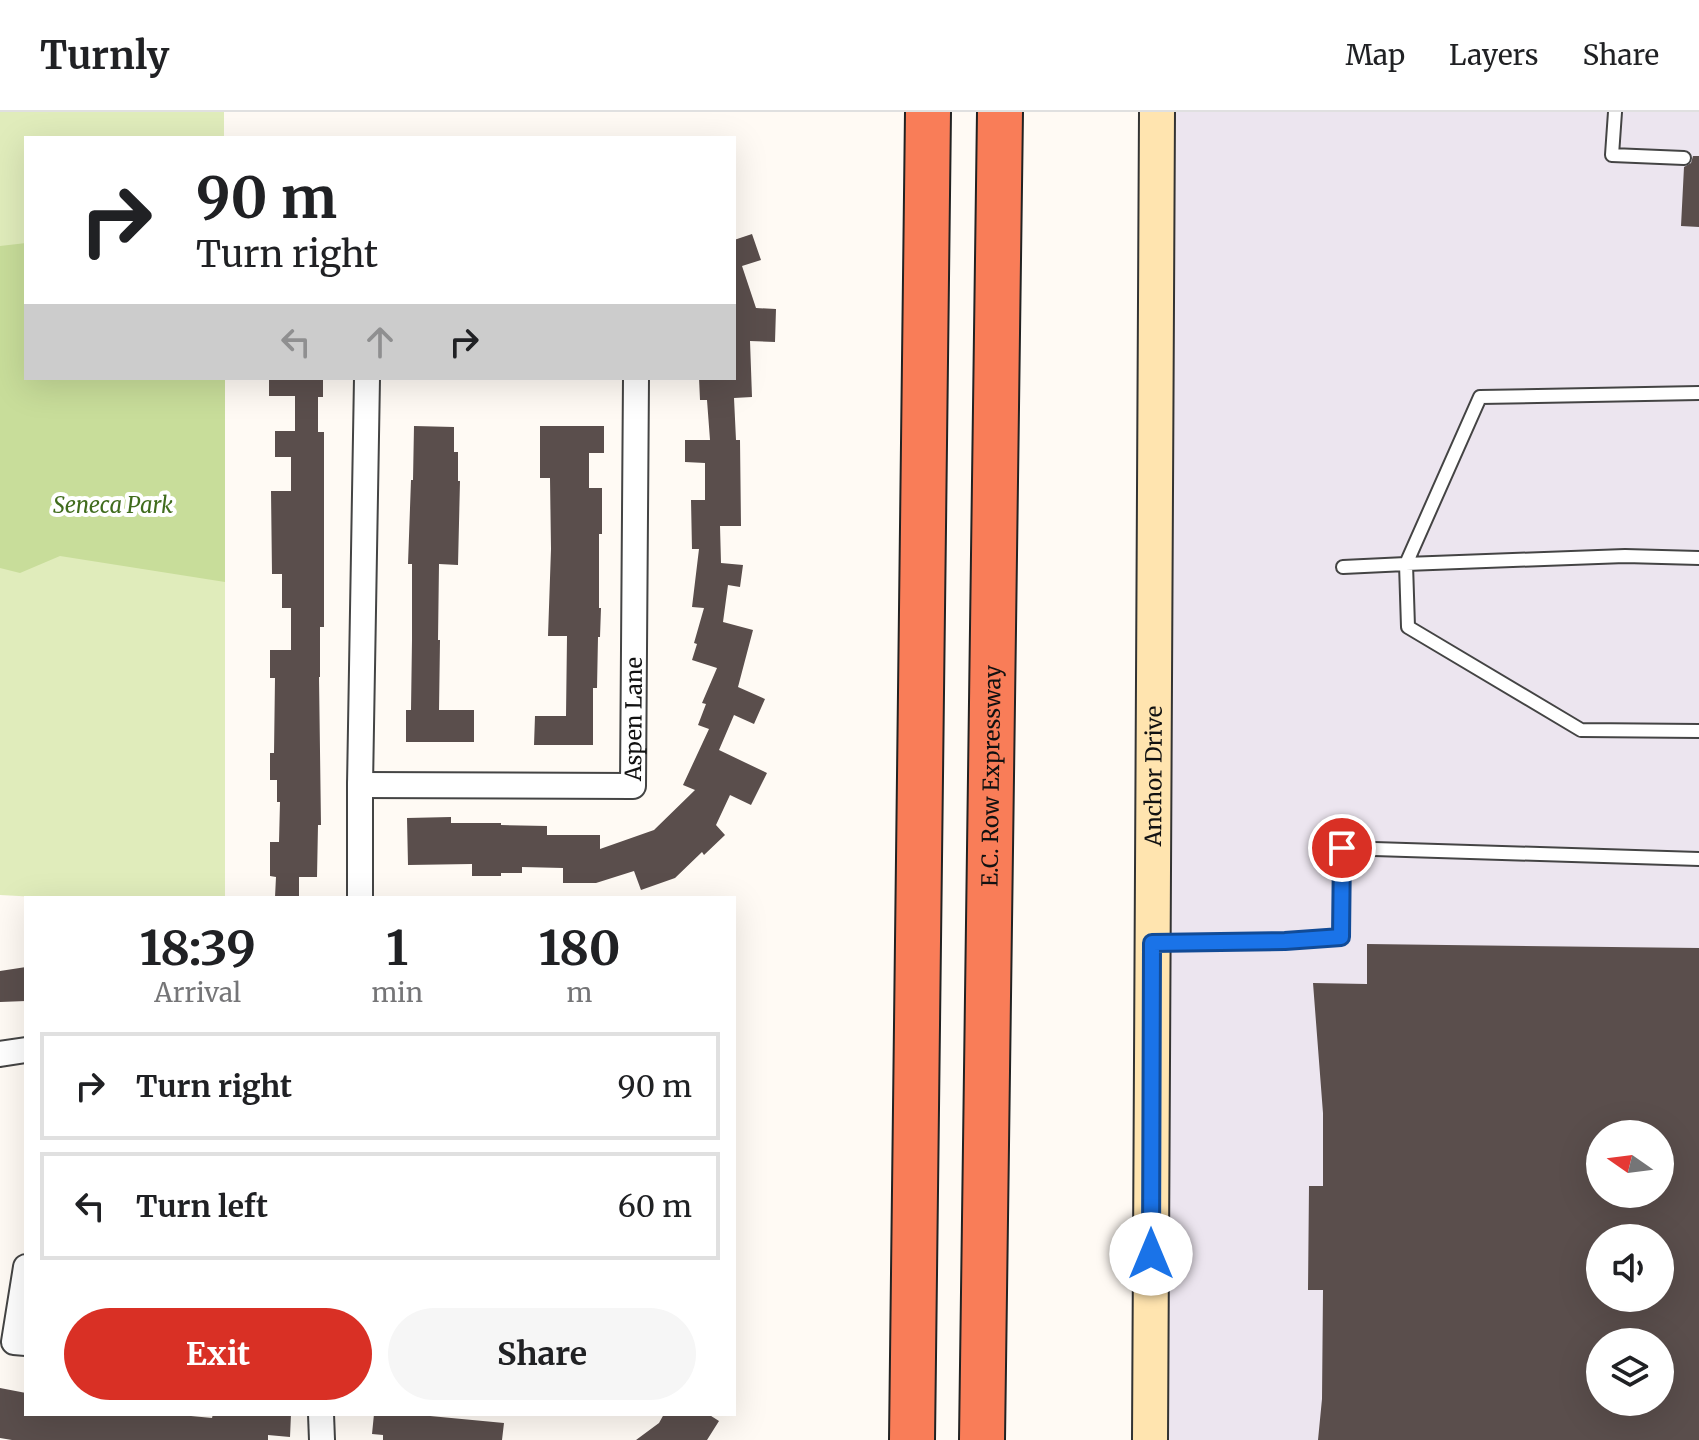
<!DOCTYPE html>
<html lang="en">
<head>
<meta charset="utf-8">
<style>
	:root { --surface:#fff; --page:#f6f6f6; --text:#202124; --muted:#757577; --line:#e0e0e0; --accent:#d93025 }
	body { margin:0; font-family:Merriweather,serif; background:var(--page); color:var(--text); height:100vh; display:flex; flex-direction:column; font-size:30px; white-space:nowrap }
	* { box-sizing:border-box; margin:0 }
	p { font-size:26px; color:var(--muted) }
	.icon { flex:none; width:44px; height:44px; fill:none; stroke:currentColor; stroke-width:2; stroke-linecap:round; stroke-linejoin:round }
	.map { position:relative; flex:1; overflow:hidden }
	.drawer { position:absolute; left:24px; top:784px; width:712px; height:520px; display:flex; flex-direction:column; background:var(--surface); border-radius:0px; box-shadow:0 8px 32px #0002 }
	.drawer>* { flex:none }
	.guide { position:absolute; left:24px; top:24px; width:712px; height:244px; border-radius:0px; box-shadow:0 8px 32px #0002; background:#fff; color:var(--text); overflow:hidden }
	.needle { width:52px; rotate:284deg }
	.buttons { position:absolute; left:1586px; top:1008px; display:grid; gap:16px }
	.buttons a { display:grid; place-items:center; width:88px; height:88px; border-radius:50%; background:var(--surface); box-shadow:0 8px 32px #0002; font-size:40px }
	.pin { position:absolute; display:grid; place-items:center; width:68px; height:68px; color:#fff; margin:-34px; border:4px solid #fff; border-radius:50%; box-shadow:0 2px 8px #0007 }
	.me { position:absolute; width:88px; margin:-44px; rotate:0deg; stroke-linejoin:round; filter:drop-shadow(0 0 6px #0008) }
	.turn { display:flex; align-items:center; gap:28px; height:168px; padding:0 40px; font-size:36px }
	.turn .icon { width:104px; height:104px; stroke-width:2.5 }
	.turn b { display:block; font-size:56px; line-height:68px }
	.lanes { display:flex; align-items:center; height:76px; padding:0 40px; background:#0003; justify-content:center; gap:40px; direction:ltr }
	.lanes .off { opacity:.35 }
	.eta { display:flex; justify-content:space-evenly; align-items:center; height:136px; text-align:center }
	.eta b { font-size:48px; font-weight:700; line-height:56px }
	.button { display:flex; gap:16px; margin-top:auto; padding:16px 40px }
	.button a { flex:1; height:92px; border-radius:48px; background:var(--accent); color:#fff; font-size:32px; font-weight:700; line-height:92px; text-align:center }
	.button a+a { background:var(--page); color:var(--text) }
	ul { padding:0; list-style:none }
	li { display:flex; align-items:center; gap:24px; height:108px; margin:0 16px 12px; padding:0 24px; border:4px solid var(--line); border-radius:0px }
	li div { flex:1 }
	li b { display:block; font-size:30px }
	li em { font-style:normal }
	header { display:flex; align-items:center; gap:48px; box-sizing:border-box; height:112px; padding:0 40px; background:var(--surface); border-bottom:2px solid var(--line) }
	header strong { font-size:38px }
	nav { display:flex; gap:44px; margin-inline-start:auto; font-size:28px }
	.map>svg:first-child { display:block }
	.industrial { fill:#ece5ef; fill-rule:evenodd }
	.green { fill:#e0ecbb }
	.forest { fill:#c8dd9a }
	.building { fill:#5a4e4c; fill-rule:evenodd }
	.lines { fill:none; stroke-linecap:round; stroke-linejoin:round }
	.lane-casing { stroke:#444; stroke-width:16 }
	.street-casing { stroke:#444; stroke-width:28 }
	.secondary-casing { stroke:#333; stroke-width:38 }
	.highway-casing { stroke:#222; stroke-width:48 }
	.lane { stroke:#fff; stroke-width:12 }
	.street { stroke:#fff; stroke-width:24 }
	.secondary { stroke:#ffe4af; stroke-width:34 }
	.highway { stroke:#f97d58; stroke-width:44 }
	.route-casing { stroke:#114b97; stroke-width:20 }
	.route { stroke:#1a73e8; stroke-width:14 }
	.labels { text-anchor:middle; stroke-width:8; stroke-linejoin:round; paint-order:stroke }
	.park-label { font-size:22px; font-style:italic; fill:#406c1d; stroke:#fff }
	.street-label { font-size:22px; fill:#111; stroke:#fff }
</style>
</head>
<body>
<header>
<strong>Turnly</strong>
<nav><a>Map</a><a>Layers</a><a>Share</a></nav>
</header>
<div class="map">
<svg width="1699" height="1328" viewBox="0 0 1699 1328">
	<rect width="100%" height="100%" fill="#fffaf4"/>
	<path class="industrial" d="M 1166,0 L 1699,0 L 1699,1328 L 1163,1328 ZM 1600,1022 L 1660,1022 L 1660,1082 L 1600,1082 ZM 1600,1126 L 1660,1126 L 1660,1186 L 1600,1186 ZM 1600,1230 L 1660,1230 L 1660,1290 L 1600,1290 Z"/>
	<path class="green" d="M 0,0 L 224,0 L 224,26 L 26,26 L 26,266 L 225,266 L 225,786 L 56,786 L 0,783 Z"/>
	<path class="forest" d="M 26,131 L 26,266 L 225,266 L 225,470 L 60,444 L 20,461 L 0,456 L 0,134 Z"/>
	<path class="building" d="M 1693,44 L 1699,44 L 1699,115 L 1681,114 L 1684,55 L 1691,51 Z
		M 752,122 L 761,148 L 742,154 L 756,196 L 776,197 L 775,230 L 750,229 L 752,285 L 734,286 L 736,328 L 740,328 L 741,414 L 720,414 L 721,451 L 743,453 L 740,475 L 728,473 L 723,510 L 753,518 L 738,575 L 765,587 L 754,612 L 734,603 L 719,638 L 767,661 L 751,693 L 730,683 L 716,713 L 725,723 L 704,743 L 702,740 L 675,766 L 641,778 L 634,759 L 596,771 L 563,771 L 563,756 L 522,755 L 522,761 L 501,761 L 501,764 L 472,764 L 472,752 L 408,753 L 407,706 L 451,705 L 451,711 L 501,711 L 501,713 L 547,714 L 547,723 L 600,723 L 600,737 L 654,718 L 695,678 L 683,673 L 709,617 L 698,613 L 706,592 L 702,591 L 717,556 L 692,548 L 697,532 L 694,531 L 704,496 L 692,495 L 699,437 L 692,437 L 691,388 L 705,388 L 705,351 L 685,350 L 685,328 L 710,328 L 707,288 L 700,288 L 699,266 L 734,266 L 734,128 Z
		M 269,266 L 323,266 L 323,285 L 318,285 L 318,320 L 324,320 L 324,515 L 320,515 L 320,565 L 319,565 L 321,713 L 318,713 L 317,765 L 299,765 L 299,786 L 275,785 L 276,765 L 270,764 L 270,730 L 279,730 L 280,690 L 277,690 L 277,668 L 270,668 L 270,641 L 274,641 L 275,566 L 270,566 L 270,538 L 291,538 L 291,496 L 282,496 L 282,462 L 272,462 L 271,379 L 291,379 L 291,345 L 275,345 L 275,319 L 295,319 L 295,284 L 269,284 Z
		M 414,314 L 454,315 L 454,340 L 458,340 L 458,369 L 460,369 L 458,453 L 439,452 L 438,528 L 440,528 L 439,598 L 474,598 L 474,630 L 406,630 L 406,598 L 411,598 L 412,528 L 412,452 L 408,452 L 411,368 L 413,368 Z
		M 540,314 L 604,314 L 604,341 L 589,341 L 589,376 L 602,376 L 602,422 L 599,422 L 599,496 L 601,496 L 600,525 L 598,525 L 597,576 L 593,576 L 593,633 L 534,633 L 535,604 L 566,604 L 567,524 L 548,524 L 551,437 L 550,366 L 540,366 Z
		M 1367,832 L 1699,836 L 1699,1328 L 1318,1328 L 1322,1287 L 1323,1178 L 1308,1178 L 1309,1074 L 1323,1074 L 1323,1001 L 1313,871 L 1367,872 ZM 1600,1022 L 1660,1022 L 1660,1082 L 1600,1082 ZM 1600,1126 L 1660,1126 L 1660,1186 L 1600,1186 ZM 1600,1230 L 1660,1230 L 1660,1290 L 1600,1290 Z
		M 26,855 L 26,889 L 0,890 L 0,859 Z
		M 0,1276 L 26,1281 L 26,1302 L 170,1302 L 212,1306 L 213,1302 L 291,1302 L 290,1325 L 268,1323 L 268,1328 L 12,1328 L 0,1326 Z
		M 374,1302 L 409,1302 L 504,1311 L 502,1328 L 383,1328 L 383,1323 L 372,1322 Z
		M 664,1302 L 708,1302 L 719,1309 L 707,1328 L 636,1328 L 659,1311 Z"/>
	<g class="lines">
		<g class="lane-casing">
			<path id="lane" d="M 1615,0 L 1612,43 L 1684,46
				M 1699,446 L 1625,444 L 1406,452 L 1408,515 L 1581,618 L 1699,619
				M 1343,455 L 1406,452 L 1480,285 L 1699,281
				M 1156,831 L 1285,829 L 1341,825 L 1342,736 L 1699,747"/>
		</g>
		<g class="street-casing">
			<g id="street">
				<path id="s1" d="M 360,673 L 633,674 L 636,266"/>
				<path d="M 360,786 L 360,673 L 367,266"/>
				<path d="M 0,942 L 26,938"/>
				<path d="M 26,1155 L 14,1230 L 26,1231"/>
				<path d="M 321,1302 L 322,1328"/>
			</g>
		</g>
		<g class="secondary-casing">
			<g id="secondary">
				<path id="s2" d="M 1150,1328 L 1157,0"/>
			</g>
		</g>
		<g class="highway-casing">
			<g id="highway">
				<path d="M 912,1328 L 928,0"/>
				<path id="s3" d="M 982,1328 L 1000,0"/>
			</g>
		</g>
		<use href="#lane" class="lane"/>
		<use href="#street" class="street"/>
		<use href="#secondary" class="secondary"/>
		<use href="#highway" class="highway"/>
	</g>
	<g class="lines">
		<g class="route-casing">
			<path id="route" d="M 1151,1142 L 1152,831 L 1285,829 L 1341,825 L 1342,736"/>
		</g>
		<use href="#route" class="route"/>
	</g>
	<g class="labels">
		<g class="park-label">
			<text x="113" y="401">Seneca Park</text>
		</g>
		<g class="street-label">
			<text dy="8" stroke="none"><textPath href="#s1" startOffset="340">Aspen Lane</textPath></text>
			<text dy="8" stroke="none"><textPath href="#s3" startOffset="664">E.C. Row Expressway</textPath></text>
			<text dy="8" stroke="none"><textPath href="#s2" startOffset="664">Anchor Drive</textPath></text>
		</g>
	</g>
</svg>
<div class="buttons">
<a><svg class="needle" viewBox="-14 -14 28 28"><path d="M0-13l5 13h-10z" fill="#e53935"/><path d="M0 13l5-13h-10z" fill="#757577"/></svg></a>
<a><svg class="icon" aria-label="sound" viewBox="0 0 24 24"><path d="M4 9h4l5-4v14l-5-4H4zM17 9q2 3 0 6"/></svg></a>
<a><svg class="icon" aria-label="layers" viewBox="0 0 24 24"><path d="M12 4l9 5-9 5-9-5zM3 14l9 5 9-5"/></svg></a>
</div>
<div class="pin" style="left:1342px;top:736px;background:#d93025"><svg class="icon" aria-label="arrive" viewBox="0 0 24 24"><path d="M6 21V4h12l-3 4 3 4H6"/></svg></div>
<svg class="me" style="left:1151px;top:1142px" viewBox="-20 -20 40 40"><circle r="19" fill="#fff"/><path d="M0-13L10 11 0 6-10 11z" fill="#1a73e8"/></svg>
<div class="guide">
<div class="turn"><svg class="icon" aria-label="right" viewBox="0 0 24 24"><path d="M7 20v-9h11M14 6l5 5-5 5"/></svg><div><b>90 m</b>Turn right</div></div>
<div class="lanes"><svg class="icon off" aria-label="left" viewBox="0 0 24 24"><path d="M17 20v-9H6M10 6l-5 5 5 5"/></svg><svg class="icon off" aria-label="ahead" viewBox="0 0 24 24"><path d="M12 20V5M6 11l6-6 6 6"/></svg><svg class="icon" aria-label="right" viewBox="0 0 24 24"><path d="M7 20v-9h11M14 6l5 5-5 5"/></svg></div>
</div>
<section class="drawer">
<div class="eta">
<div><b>18:39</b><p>Arrival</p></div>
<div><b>1</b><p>min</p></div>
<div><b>180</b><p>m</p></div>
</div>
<ul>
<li><svg class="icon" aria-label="right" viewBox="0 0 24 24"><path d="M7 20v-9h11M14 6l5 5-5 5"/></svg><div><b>Turn right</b></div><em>90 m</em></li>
<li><svg class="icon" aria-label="left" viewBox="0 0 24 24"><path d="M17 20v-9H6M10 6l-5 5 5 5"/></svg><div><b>Turn left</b></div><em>60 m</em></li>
</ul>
<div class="button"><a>Exit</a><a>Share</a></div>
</section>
</div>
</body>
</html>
